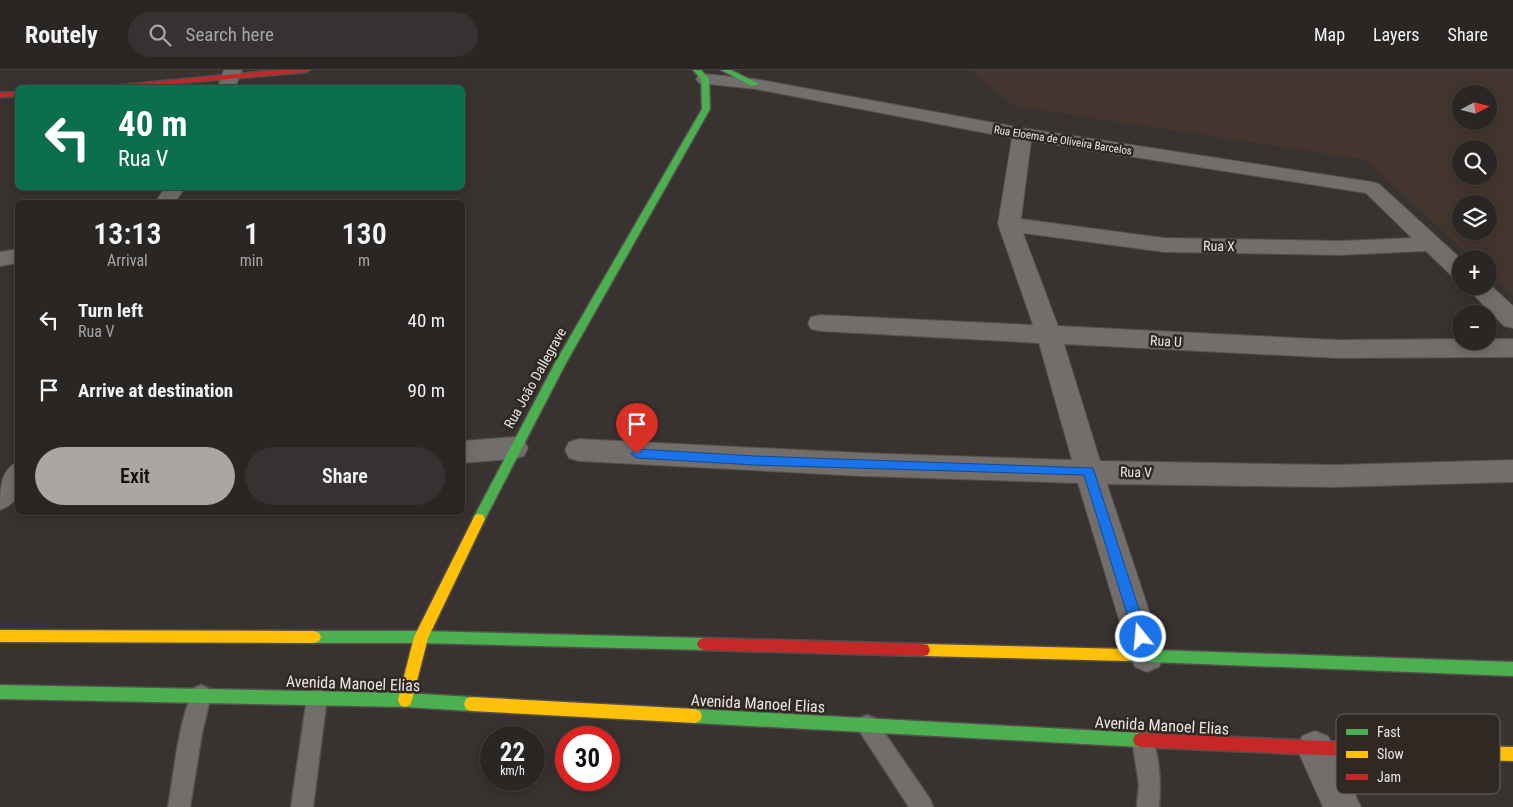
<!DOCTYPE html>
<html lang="en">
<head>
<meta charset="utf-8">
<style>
	:root { --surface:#2a2624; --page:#363231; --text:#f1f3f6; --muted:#a5a5a6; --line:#464341; --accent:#aca6a3 }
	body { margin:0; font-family:"Roboto Condensed",sans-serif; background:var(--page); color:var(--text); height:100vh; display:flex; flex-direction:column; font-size:19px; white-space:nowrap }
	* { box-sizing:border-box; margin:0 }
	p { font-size:16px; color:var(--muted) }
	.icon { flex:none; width:28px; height:28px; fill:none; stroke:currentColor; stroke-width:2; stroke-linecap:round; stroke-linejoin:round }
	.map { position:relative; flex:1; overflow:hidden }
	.sheet { position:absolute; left:15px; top:130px; width:450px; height:315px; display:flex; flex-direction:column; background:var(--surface); border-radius:8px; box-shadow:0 2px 12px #0003,0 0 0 1px var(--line) }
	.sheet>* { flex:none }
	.hud { position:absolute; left:15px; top:15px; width:450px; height:105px; border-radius:8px; box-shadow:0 2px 12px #0003,0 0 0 1px var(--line); background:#0b6e4f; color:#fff; overflow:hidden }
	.needle { width:32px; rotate:83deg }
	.fabs { position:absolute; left:1452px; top:15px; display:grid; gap:10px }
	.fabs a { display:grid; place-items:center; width:45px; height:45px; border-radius:50%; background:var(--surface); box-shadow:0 2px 12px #0003,0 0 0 1px var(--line); font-size:25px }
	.speed { position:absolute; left:480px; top:656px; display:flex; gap:10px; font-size:25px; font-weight:700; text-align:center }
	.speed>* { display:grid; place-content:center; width:65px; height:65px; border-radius:50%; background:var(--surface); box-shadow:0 2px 12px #0003,0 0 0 1px var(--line); line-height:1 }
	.speed small { font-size:12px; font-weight:400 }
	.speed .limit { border:8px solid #d22; background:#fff; color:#111 }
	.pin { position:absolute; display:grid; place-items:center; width:42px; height:42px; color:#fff; margin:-51px -21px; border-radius:50% 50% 50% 0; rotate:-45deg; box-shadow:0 0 5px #0007 }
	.pin .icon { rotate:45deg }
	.me { position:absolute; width:55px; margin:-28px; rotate:343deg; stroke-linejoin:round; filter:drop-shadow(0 0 4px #0008) }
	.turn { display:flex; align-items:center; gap:18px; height:105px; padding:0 20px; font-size:22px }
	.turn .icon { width:65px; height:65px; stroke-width:2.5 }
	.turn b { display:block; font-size:35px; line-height:42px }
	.eta { display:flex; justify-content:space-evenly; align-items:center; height:85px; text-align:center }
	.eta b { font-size:30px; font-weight:600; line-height:35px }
	.button { display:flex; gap:10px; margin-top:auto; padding:10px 20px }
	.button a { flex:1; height:58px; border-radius:30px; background:var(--accent); color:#111; font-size:20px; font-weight:600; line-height:58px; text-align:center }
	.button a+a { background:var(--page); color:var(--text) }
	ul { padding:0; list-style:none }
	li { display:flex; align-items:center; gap:15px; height:70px; padding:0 20px }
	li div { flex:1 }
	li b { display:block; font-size:19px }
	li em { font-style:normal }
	header { display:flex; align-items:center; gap:30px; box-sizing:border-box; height:70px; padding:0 25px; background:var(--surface); border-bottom:1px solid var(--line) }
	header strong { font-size:24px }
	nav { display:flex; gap:28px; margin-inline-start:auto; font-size:18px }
	.search { width:350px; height:45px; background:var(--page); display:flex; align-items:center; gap:12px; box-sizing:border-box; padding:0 18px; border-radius:28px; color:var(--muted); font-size:19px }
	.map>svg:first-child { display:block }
	.built { fill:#44362e; fill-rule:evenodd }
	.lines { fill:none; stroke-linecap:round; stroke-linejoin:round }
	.lane-casing { stroke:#544f4d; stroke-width:3 }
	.street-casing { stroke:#544f4d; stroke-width:2 }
	.fast-casing { stroke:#544f4d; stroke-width:3 }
	.slow-casing { stroke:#544f4d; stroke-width:3 }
	.jam-casing { stroke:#544f4d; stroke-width:3 }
	.lane { fill:#716e6c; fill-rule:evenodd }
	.street { fill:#716e6c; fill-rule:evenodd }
	.fast { fill:#4caf50; fill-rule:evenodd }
	.slow { fill:#ffc107; fill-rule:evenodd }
	.jam { fill:#c62828; fill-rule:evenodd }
	.route { fill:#1a73e8; stroke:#114b97 }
	.labels { text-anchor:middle; stroke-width:5; stroke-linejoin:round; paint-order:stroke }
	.far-street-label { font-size:11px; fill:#ebe5e1; stroke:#302822 }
	.street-label { font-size:14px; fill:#ebe5e1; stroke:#302822 }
	.near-street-label { font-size:16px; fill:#ebe5e1; stroke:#302822 }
	.key { fill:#302822; stroke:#68615b; stroke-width:1 }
	.key-label { font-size:14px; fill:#ebe5e1 }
</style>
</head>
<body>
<header>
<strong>Routely</strong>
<div class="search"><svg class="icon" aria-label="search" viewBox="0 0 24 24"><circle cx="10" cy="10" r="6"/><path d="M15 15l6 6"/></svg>Search here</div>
<nav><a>Map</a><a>Layers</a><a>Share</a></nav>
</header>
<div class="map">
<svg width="1513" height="737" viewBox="0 0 1513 737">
	<rect width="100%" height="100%" fill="#383230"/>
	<path class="built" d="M 968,0 L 1513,0 L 1513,226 L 1489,203 L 1489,189 L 1473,189 L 1366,90 L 1015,36 ZM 1461,24 L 1489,24 L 1489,51 L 1461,51 ZM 1461,79 L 1489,79 L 1489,106 L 1461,106 ZM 1461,134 L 1489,134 L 1489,161 L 1461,161 Z"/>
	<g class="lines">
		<g class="lane-casing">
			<path id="lane" d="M 201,615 L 208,618 L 211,625 L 202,663 L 190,737 L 168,737 C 175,698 178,654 194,618 Z
				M 317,618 L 324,621 L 327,628 L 313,737 L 291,737 L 307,628 L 310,621 Z
				M 867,645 L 874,648 L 930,729 L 933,737 L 909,737 L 860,662 L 857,655 L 860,648 Z
				M 1143,659 L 1150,663 C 1160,685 1161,713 1159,737 L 1137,737 L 1139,714 L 1132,670 L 1136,663 Z"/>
		</g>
		<g class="street-casing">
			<path id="street" d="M 224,0 L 242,0 L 235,18 L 217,18 Z
				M 705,4 L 755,9 L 1022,58 L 1372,112 L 1379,114 L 1461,189 L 1461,209 L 1453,207 L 1426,181 L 1340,185 L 1164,182 L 1023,163 L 1058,256 L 1337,270 L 1461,269 L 1461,271 L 1489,271 L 1489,269 L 1513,269 L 1513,287 L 1337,288 L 1064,274 L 1100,391 L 1335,395 L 1513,390 L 1513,412 L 1335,417 L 1107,414 L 1164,586 L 1159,597 L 1147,602 L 1135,597 L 1130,586 L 1078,413 L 862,406 L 579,391 L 569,388 L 565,380 L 569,372 L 579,369 L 862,383 L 1072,390 L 1039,273 L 820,261 L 811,259 L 808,253 L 811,247 L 820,245 L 1033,255 L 998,154 L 1012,68 L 755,19 L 699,13 L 696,9 L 699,5 ZM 1031,71 L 1366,123 L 1412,168 L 1340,171 L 1164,168 L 1021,149 Z
				M 165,118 L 185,118 L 175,132 L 155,132 Z
				M 18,179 L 18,193 L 0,196 L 0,182 Z
				M 1489,214 L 1513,236 L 1513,258 L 1504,256 L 1465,216 L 1489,216 Z
				M 514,367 L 524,370 L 528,378 L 524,386 L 514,389 L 462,393 L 462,371 Z
				M 18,392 C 18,413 24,432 0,440 C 0,420 0,399 18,392 Z
				M 1315,661 L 1328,666 L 1361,737 L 1323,737 L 1297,679 L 1302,666 Z"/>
		</g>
		<g class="fast-casing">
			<path id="fast" d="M 693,0 L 701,0 L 709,9 L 710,39 L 566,293 L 483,453 L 479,454 L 475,453 L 473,449 L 475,445 L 555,293 L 702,39 L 701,9 Z
				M 721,0 L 731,0 L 759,14 L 752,16 Z
				M 314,561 L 421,561 L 704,568 L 709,570 L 711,574 L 709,578 L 704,580 L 421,573 L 314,573 L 309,571 L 307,567 L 309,563 Z
				M 1126,579 L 1513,592 L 1513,606 L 1126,591 L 1121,590 L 1119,585 L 1121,580 Z
				M 0,615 L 405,623 L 471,627 L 476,629 L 478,634 L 476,639 L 471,641 L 405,637 L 0,629 Z
				M 695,639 L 1140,663 L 1145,665 L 1147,670 L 1145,675 L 1140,677 L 695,653 L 690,651 L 688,646 L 690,641 Z"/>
		</g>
		<g class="slow-casing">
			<path id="slow" d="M 479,444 L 483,445 L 485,449 L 428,568 L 412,630 L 410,635 L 405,637 L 400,635 L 398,630 L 414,567 L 475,445 Z
				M 0,560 L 314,561 L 319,563 L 321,567 L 319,571 L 314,573 L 0,572 Z
				M 923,574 L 1126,579 L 1131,580 L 1133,585 L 1131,590 L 1126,591 L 923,586 L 918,585 L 916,580 L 918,575 Z
				M 471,627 L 695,639 L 700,641 L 702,646 L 700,651 L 695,653 L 471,641 L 466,639 L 464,634 L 466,629 Z
				M 1393,674 L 1513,677 L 1513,691 L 1393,688 L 1388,686 L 1386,681 L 1388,676 Z"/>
		</g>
		<g class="jam-casing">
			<path id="jam" d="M 280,0 L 310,0 L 306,2 L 124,18 L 89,18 Z
				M 18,22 L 18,26 L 0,27 L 0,23 Z
				M 704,568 L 923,574 L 928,575 L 930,580 L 928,585 L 923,586 L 704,580 L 699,578 L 697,574 L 699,570 Z
				M 1140,663 L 1393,674 L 1398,676 L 1400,681 L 1398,686 L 1393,688 L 1140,677 L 1135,675 L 1133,670 L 1135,665 Z"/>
		</g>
		<use href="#lane" class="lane"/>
		<use href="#street" class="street"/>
		<use href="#fast" class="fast"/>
		<use href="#slow" class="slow"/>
		<use href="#jam" class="jam"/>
	</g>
	<path class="route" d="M 637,379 L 754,386 L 1093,398 L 1148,567 L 1146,572 L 1141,574 L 1136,572 L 1134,567 L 1084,405 L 754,395 L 637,388 L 631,384 Z"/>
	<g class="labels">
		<g class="far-street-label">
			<text transform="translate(1063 70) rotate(9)" y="4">Rua Eloema de Oliveira Barcelos</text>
		</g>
		<g class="street-label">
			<text transform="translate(1219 176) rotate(1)" y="5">Rua X</text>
			<text transform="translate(1166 271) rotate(3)" y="5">Rua U</text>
			<text transform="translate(535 308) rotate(-61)" y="5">Rua João Dallegrave</text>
			<text transform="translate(1136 402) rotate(1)" y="5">Rua V</text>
		</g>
		<g class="near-street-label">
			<text transform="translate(353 613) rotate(2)" y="6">Avenida Manoel Elias</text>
			<text transform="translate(758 633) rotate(3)" y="6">Avenida Manoel Elias</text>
			<text transform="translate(1162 655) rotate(3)" y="6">Avenida Manoel Elias</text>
		</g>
	</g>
	<rect x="1336" y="644" width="164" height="80" rx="8" class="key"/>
	<rect x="1346" y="659" width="22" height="6" fill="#4caf50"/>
	<rect x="1346" y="681" width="22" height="7" fill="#ffc107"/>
	<rect x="1346" y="704" width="22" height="6" fill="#c62828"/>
	<g class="key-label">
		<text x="1377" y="667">Fast</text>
		<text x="1377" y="689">Slow</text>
		<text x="1377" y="712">Jam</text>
	</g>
</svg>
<div class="fabs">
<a><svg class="needle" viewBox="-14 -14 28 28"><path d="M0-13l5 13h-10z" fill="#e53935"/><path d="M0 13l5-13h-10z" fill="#a5a5a6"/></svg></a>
<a><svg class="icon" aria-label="search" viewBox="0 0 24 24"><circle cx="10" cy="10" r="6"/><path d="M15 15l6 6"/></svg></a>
<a><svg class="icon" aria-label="layers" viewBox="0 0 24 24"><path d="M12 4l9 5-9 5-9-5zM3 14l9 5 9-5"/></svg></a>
<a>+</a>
<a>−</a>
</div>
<div class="speed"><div>22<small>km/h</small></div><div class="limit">30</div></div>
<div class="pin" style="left:637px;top:384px;background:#d93025"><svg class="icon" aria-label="arrive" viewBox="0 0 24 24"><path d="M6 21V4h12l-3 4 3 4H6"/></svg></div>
<svg class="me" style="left:1141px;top:567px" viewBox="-20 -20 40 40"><circle r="17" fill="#1a73e8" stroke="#fff" stroke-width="3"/><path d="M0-11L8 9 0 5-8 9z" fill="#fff"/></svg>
<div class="hud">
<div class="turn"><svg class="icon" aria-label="left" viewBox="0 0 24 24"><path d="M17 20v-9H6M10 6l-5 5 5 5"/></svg><div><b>40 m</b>Rua V</div></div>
</div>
<section class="sheet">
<div class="eta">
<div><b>13:13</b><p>Arrival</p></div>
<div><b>1</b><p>min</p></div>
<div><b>130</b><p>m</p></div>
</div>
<ul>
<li><svg class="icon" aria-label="left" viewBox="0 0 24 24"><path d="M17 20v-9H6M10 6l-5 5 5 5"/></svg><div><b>Turn left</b><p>Rua V</p></div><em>40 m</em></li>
<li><svg class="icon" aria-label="arrive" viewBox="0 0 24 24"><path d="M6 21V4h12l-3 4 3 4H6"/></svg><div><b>Arrive at destination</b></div><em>90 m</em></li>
</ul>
<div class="button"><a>Exit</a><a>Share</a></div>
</section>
</div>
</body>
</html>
